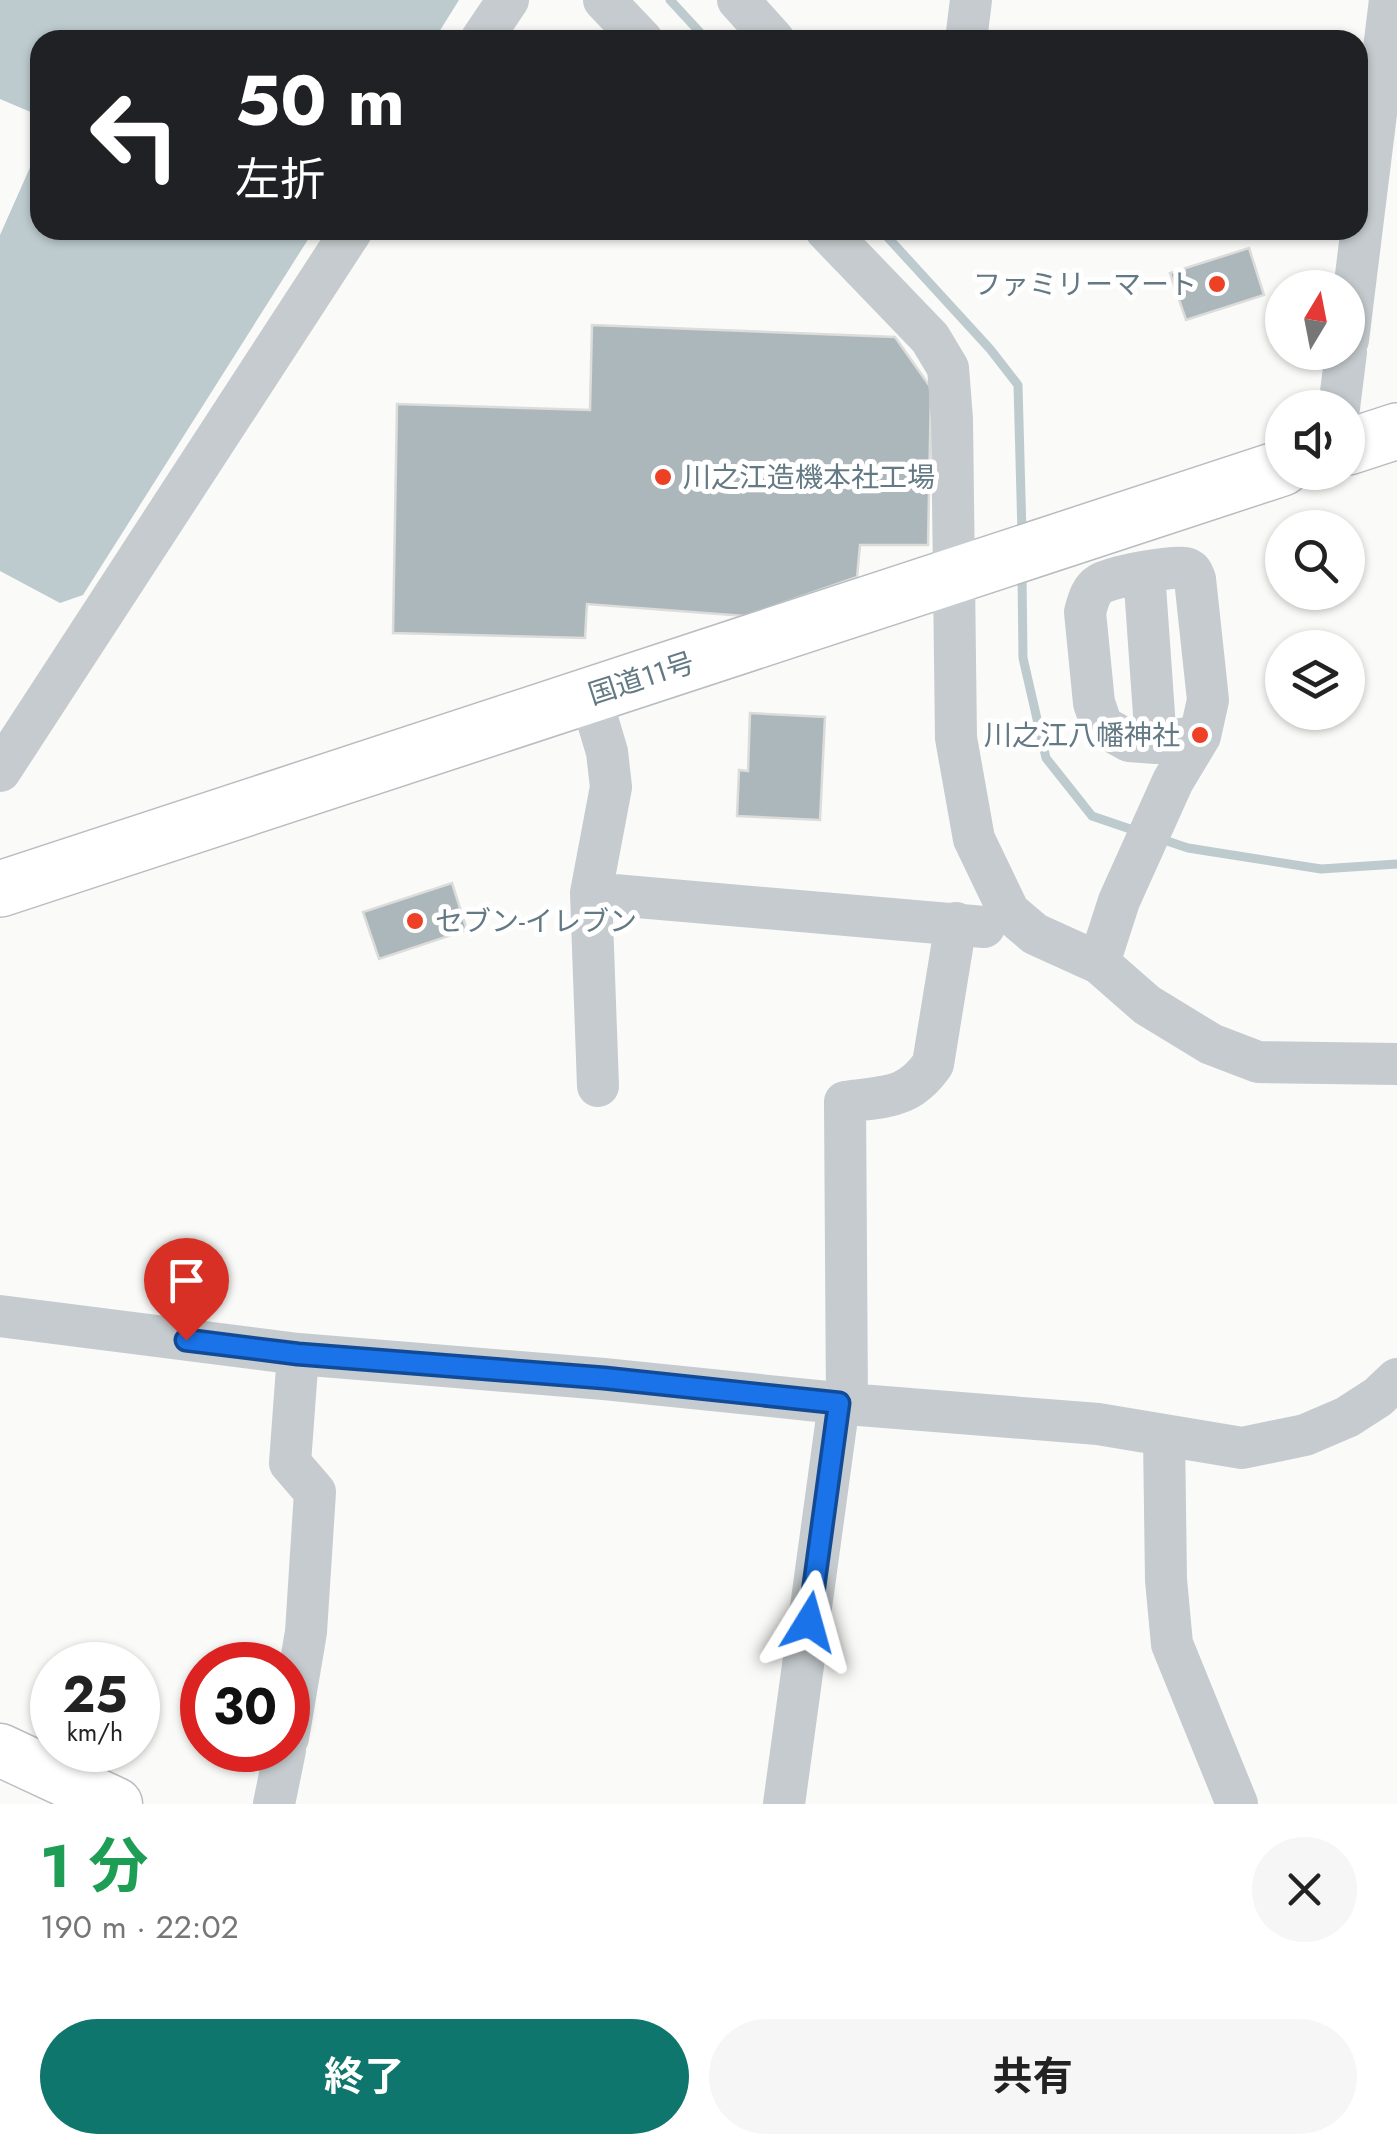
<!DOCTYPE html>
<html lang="ja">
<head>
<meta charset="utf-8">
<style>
	:root { --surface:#fff; --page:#f6f6f6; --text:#222; --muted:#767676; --accent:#0f766e }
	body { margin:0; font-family:Jost,"Noto Sans JP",sans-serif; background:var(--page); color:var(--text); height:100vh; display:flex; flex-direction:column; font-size:38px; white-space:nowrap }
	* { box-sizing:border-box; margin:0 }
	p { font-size:32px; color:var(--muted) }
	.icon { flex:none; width:55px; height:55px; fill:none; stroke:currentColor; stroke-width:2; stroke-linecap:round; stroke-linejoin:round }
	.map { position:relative; height:1804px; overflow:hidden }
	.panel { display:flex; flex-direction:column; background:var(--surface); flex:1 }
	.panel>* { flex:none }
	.hud { position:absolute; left:30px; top:30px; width:1338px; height:210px; border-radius:30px; box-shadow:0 2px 8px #0004; background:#202124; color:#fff; overflow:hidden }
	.needle { width:65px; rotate:10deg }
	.buttons { position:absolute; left:1265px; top:270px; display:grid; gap:20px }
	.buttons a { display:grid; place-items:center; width:100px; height:100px; border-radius:50%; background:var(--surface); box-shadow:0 2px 8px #0004; font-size:50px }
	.speed { position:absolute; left:30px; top:1642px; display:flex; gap:20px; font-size:50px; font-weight:700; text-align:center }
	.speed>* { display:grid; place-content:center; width:130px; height:130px; border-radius:50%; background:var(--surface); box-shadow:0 2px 8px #0004; line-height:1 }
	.speed small { font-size:25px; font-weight:400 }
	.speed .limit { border:15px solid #d22; background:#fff; color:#111 }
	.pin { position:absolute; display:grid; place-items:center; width:85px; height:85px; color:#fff; margin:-102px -42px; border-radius:50% 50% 50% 0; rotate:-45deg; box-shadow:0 0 10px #0007 }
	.pin .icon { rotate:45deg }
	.me { position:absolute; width:110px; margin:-55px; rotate:8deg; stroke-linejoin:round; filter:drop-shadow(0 0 8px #0008) }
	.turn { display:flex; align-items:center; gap:35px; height:210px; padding:0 40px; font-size:45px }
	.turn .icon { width:130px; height:130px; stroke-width:2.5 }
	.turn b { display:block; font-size:70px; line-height:85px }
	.round { display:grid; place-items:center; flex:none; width:105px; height:105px; border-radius:52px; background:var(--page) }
	.headline { display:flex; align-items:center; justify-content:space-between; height:170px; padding:0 40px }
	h1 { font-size:60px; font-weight:700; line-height:75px; color:#1e9e55 }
	.button { display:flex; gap:20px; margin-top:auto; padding:20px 40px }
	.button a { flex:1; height:115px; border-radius:60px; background:var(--accent); color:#fff; font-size:40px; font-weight:700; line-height:115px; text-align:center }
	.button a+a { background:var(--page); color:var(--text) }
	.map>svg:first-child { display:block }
	.water { fill:#bdcbce }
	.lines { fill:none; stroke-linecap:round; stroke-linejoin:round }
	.stream { stroke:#bdcbce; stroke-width:9 }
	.building { fill:#abb7bb; stroke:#dcdcda; stroke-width:2.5 }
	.major-casing { stroke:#b8bec2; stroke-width:55 }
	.highway-casing { stroke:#b8bdc0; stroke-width:58 }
	.minor { stroke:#c5cbce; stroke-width:42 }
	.major { stroke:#fff; stroke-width:52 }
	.highway { stroke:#fff; stroke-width:55 }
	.route-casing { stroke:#114b97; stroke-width:25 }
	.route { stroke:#1a73e8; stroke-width:18 }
	.poi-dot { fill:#ed4024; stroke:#fff; stroke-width:4 }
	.labels { text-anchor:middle; stroke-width:10; stroke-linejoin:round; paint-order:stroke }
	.poi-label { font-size:28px; fill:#637984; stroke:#fff; text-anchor:end }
	.street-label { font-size:28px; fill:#637984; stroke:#fff }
</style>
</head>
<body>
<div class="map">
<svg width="1397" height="1804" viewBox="0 0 1397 1804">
	<rect width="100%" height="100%" fill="#fafaf8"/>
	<path class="water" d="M 0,0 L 459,0 L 434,40 L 40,40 L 40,116 L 0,99 Z
		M 40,145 L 40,230 L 314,230 L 83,595 L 60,603 L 0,571 L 0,235 Z"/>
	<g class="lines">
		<path class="stream" d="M 670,0 L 707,40
			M 881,230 L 990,349 L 1018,385 L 1022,534
			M 1022,574 L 1023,658 L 1046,758 L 1092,816 L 1139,832
			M 1158,838 L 1188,848 L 1321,869 L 1397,864"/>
	</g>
	<path class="building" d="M 1249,248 L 1264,295 L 1186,320 L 1170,273 Z
		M 592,325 L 895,337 L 931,388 L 928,545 L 860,545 L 857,577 L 745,616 L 587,604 L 585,638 L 393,633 L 397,404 L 590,410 Z
		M 750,713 L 825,717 L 820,820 L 737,816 L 739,770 L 748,771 Z
		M 452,883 L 467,930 L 379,959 L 363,912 Z"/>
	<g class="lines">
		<g class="major-casing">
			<path id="major" d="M 0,1750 L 116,1804"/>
		</g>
		<g class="highway-casing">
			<path id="highway" d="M 1348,447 L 1397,431
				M 0,889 L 1282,468"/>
		</g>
		<path class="minor" d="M 604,0 L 642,40
			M 738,0 L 774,40
			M 481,40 L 508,0
			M 966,40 L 971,0
			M 826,230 L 930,338 L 948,368 L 952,419 L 956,738 L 974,839 L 1009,912 L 1035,934 L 1099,963 L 1147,1005 L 1211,1044 L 1258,1062 L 1397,1064
			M 1348,340 L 1390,0
			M 1339,408 L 1346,352
			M 1144,572 L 1156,743
			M 590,695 L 607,752 L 611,787 L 591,893 L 598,1086
			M 0,771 L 352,230
			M 591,893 L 984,927
			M 1099,963 L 1119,901 L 1173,781 L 1200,736 L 1208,700 L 1195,579 C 1192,572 1192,570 1185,568 C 1174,565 1110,577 1100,584 C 1090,590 1088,602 1085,612 L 1094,703 L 1102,726 L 1129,741 L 1156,743 L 1200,736
			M 0,1316 L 298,1354 L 604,1379 L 847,1404 L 1098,1424 L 1242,1448 L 1305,1435 L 1347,1417 L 1378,1397 L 1397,1379
			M 847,1404 L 845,1102 C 885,1096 908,1100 933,1064 L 956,923
			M 1164,1436 L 1166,1580 L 1172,1644 L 1237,1804
			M 288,1738 L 306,1632 L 315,1492 L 290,1463 L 298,1354
			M 274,1804 L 285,1750
			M 784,1804 L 839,1403"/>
		<use href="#major" class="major"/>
		<use href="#highway" class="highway"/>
	</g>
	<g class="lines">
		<g class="route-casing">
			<path id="route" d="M 186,1340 L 298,1354 L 604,1378 L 839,1403 L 809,1622"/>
		</g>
		<use href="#route" class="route"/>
	</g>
	<g class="poi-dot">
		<circle cx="1217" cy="284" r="10"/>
		<circle cx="663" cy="477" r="10"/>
		<circle cx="1200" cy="735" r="10"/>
		<circle cx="415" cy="921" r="10"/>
	</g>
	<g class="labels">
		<g class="poi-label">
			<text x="1197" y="294">ファミリーマート</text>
			<text x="683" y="487" text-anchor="start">川之江造機本社工場</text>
			<text x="1180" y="745">川之江八幡神社</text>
			<text x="435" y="931" text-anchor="start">セブン-イレブン</text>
		</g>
		<g class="street-label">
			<text transform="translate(641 678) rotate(-18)" y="10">国道11号</text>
		</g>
	</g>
</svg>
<div class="buttons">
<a><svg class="needle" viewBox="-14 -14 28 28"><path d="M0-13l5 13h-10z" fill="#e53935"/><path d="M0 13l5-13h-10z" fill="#767676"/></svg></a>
<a><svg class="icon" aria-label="sound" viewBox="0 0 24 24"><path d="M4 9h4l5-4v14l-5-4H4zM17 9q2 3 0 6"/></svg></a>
<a><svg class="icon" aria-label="search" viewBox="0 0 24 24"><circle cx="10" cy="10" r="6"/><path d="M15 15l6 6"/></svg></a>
<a><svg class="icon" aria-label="layers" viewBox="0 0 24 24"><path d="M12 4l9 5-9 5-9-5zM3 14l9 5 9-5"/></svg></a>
</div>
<div class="speed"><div>25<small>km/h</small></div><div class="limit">30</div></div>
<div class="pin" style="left:186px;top:1340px;background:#d93025"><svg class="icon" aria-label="arrive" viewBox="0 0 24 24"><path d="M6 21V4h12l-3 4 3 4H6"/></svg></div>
<svg class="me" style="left:809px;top:1622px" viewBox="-20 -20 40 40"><path d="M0-17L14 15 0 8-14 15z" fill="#1a73e8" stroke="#fff" stroke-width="4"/></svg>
<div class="hud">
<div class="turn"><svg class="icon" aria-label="left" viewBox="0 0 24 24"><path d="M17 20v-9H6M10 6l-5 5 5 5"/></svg><div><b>50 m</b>左折</div></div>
</div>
</div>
<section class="panel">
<div class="headline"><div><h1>1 分</h1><p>190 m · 22:02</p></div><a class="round"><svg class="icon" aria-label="close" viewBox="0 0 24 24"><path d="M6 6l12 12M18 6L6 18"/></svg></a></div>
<div class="button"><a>終了</a><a>共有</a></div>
</section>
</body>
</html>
